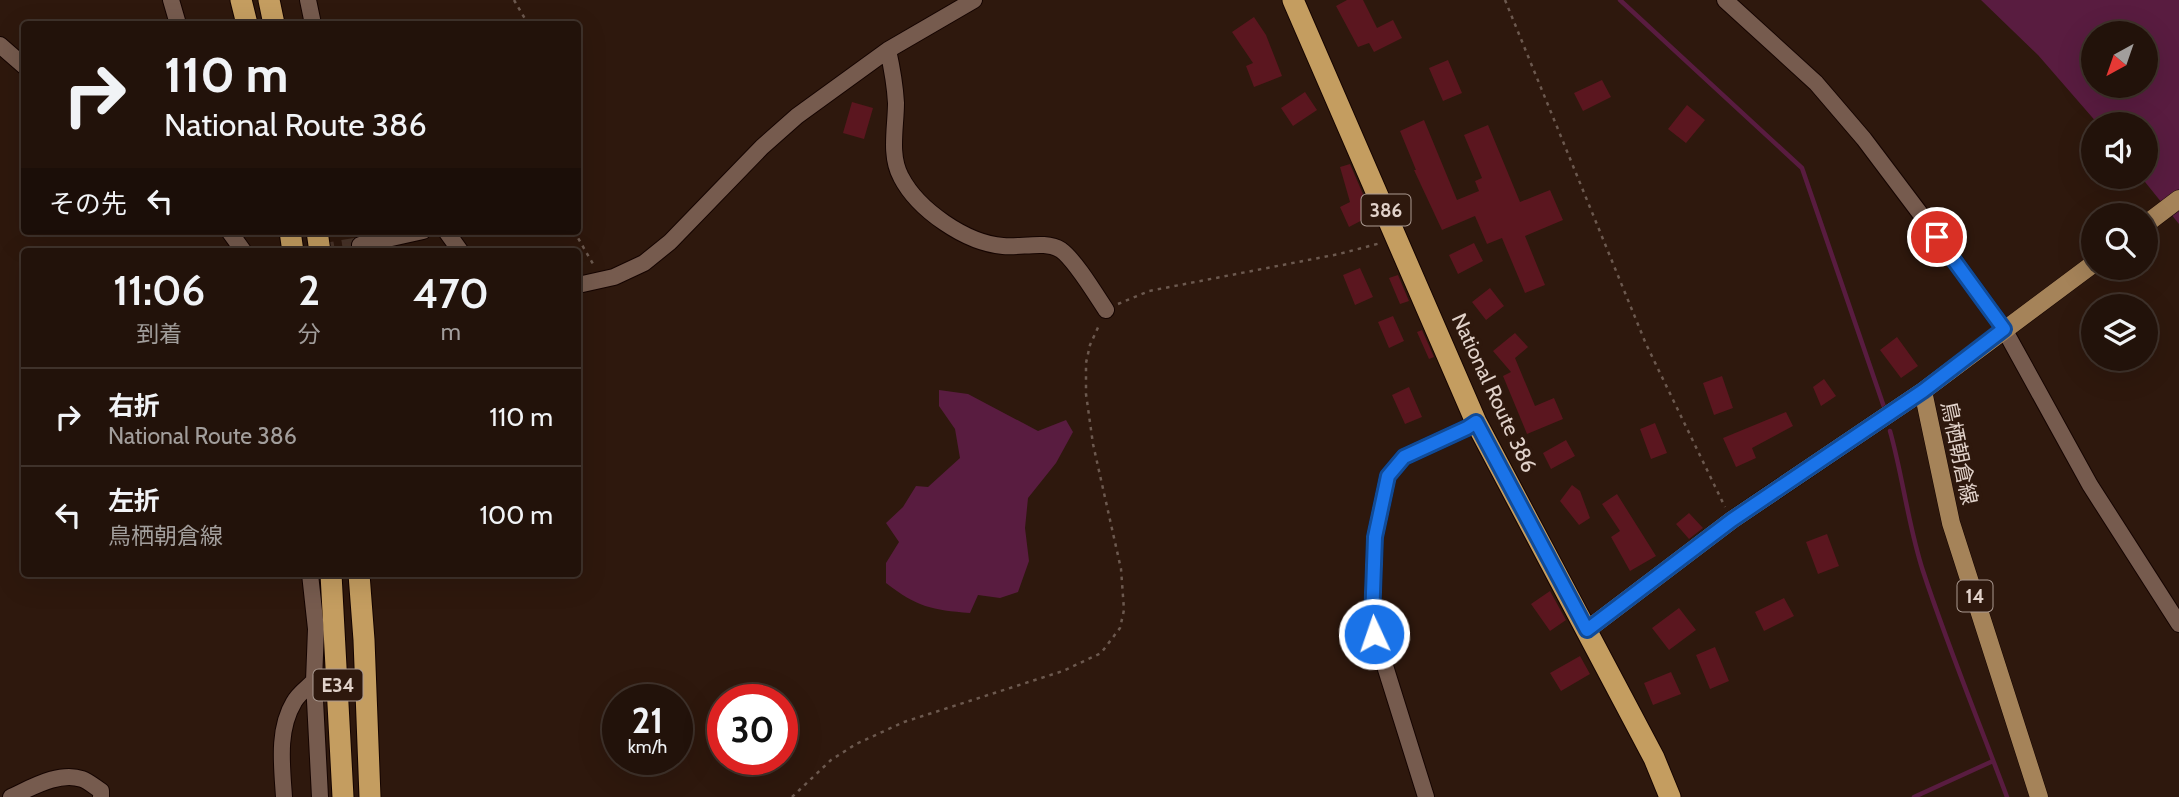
<!DOCTYPE html>
<html lang="ja">
<head>
<meta charset="utf-8">
<style>
	:root { --surface:#22120a; --page:#2e2018; --text:#f1f3f6; --muted:#a29e9c; --line:#3f322b }
	body { margin:0; font-family:Cabin,"Noto Sans JP",sans-serif; background:var(--page); color:var(--text); height:100vh; display:flex; flex-direction:column; font-size:26px; white-space:nowrap }
	* { box-sizing:border-box; margin:0 }
	p { font-size:23px; color:var(--muted) }
	.icon { flex:none; width:38px; height:38px; fill:none; stroke:currentColor; stroke-width:2; stroke-linecap:round; stroke-linejoin:round }
	.map { position:relative; flex:1; overflow:hidden }
	.panel { position:absolute; left:21px; top:248px; width:560px; height:329px; display:flex; flex-direction:column; background:var(--surface); border-radius:7px; box-shadow:0 7px 28px #0002,0 0 0 2px var(--line) }
	.panel>* { flex:none }
	.guide { position:absolute; left:21px; top:21px; width:560px; height:214px; border-radius:7px; box-shadow:0 7px 28px #0002,0 0 0 2px var(--line); background:#22120a; color:var(--text); overflow:hidden }
	.needle { width:46px; rotate:220deg }
	.fabs { position:absolute; left:2081px; top:21px; display:grid; gap:14px }
	.fabs a { display:grid; place-items:center; width:77px; height:77px; border-radius:50%; background:var(--surface); box-shadow:0 7px 28px #0002,0 0 0 2px var(--line); font-size:35px }
	.speed { position:absolute; left:602px; top:684px; display:flex; gap:14px; font-size:35px; font-weight:700; text-align:center }
	.speed>* { display:grid; place-content:center; width:91px; height:91px; border-radius:50%; background:var(--surface); box-shadow:0 7px 28px #0002,0 0 0 2px var(--line); line-height:1 }
	.speed small { font-size:18px; font-weight:400 }
	.speed .limit { border:10px solid #d22; background:#fff; color:#111 }
	.pin { position:absolute; display:grid; place-items:center; width:60px; height:60px; color:#fff; margin:-30px; border:4px solid #fff; border-radius:50%; box-shadow:0 2px 7px #0007 }
	.me { position:absolute; width:77px; margin:-38px; rotate:357deg; stroke-linejoin:round; filter:drop-shadow(0 0 5px #0008) }
	.turn { display:flex; align-items:center; gap:24px; height:147px; padding:0 28px; font-size:32px }
	.turn .icon { width:91px; height:91px; stroke-width:2.5 }
	.turn b { display:block; font-size:49px; line-height:60px }
	.then { display:flex; align-items:center; height:66px; padding:0 28px; background:#0003; gap:14px; font-size:26px }
	.eta { display:flex; justify-content:space-evenly; align-items:center; height:119px; text-align:center }
	.eta b { font-size:42px; font-weight:600; line-height:49px }
	ul { padding:0; list-style:none }
	li { display:flex; align-items:center; gap:21px; height:98px; padding:0 28px; border-top:2px solid var(--line) }
	li div { flex:1 }
	li b { display:block; font-size:26px }
	li em { font-style:normal }
	.map>svg:first-child { display:block }
	.water { fill:#591c40; fill-rule:evenodd }
	.lines { fill:none; stroke-linecap:round; stroke-linejoin:round }
	.stream { stroke:#591c40; stroke-width:4.5 }
	.building { fill:#5b161f }
	.minor-tunnel { stroke:#493429; stroke-width:16; stroke-dasharray:16 8; stroke-linecap:butt }
	.minor-casing { stroke:#150400; stroke-width:18 }
	.major-casing { stroke:#150400; stroke-width:19 }
	.highway-casing { stroke:#150400; stroke-width:23 }
	.path { stroke:#6c594f; stroke-width:2.5; stroke-dasharray:3.5 5; stroke-linecap:butt }
	.minor { stroke:#765b4e; stroke-width:16 }
	.major { stroke:#a58359; stroke-width:18 }
	.highway { stroke:#c49d60; stroke-width:21 }
	.route-casing { stroke:#114b97; stroke-width:18 }
	.route { stroke:#1a73e8; stroke-width:12 }
	.labels { text-anchor:middle; stroke-width:7; stroke-linejoin:round; paint-order:stroke }
	.shield { fill:#2e180d; stroke:#ab9a91; stroke-width:2 }
	.shield-label { font-size:19px; font-weight:bold; fill:#e1d2ca }
	.street-label { font-size:21px; fill:#e1d2ca; stroke:#2e180d }
</style>
</head>
<body>
<div class="map">
<svg width="2179" height="797" viewBox="0 0 2179 797">
	<rect width="100%" height="100%" fill="#2e180d"/>
	<path class="water" d="M 1981,0 L 2179,0 L 2179,224 L 2141,177 L 2146,177 L 2146,124 L 2098,124 L 2038,55 ZM 2093,33 L 2146,33 L 2146,86 L 2093,86 Z
		M 939,390 L 968,394 L 1038,431 L 1066,420 L 1073,432 L 1056,463 L 1028,498 L 1025,528 L 1029,561 L 1018,592 L 1000,598 L 978,595 L 970,613 C 932,610 917,607 886,583 L 886,563 L 899,542 L 886,523 L 903,507 L 916,486 L 928,487 L 960,458 L 955,429 L 939,406 Z"/>
	<g class="lines">
		<path class="stream" d="M 1620,0 L 1802,168 L 1884,407
			M 1890,431 C 1903,477 1908,525 1923,571 C 1948,647 1979,722 2007,797
			M 1914,797 L 1993,761"/>
	</g>
	<path class="building" d="M 1347,0 L 1363,0 L 1377,28 L 1393,20 L 1402,38 L 1374,52 L 1369,43 L 1358,47 L 1336,6 Z
		M 1254,17 L 1266,35 L 1282,76 L 1254,87 L 1246,66 L 1253,63 L 1232,32 Z
		M 1448,60 L 1462,93 L 1443,101 L 1429,68 Z
		M 1602,80 L 1611,97 L 1583,111 L 1574,93 Z
		M 1305,92 L 1317,110 L 1293,126 L 1281,108 Z
		M 852,102 L 873,108 L 864,139 L 843,133 Z
		M 1687,105 L 1705,120 L 1686,143 L 1668,129 Z
		M 1424,120 L 1457,200 L 1479,191 L 1475,181 L 1482,178 L 1464,135 L 1488,125 L 1520,202 L 1550,190 L 1563,220 L 1525,236 L 1545,285 L 1525,293 L 1502,238 L 1487,244 L 1475,216 L 1442,230 L 1414,170 L 1416,170 L 1400,131 Z
		M 1350,164 L 1372,215 L 1349,227 L 1340,207 L 1350,202 L 1340,167 Z
		M 1474,243 L 1483,261 L 1458,274 L 1449,255 Z
		M 1360,268 L 1373,297 L 1355,305 L 1343,275 Z
		M 1398,275 L 1409,301 L 1400,304 L 1389,278 Z
		M 1490,288 L 1504,306 L 1486,320 L 1472,302 Z
		M 1393,316 L 1404,341 L 1389,348 L 1378,322 Z
		M 1422,330 L 1434,357 L 1429,359 L 1417,332 Z
		M 1515,333 L 1528,347 L 1515,358 L 1535,406 L 1554,398 L 1563,419 L 1527,434 L 1503,376 L 1511,372 L 1493,351 Z
		M 1897,337 L 1918,366 L 1901,378 L 1880,350 Z
		M 1722,376 L 1733,408 L 1714,415 L 1703,383 Z
		M 1824,379 L 1836,396 L 1821,406 L 1813,387 Z
		M 1409,387 L 1422,417 L 1405,424 L 1392,395 Z
		M 1786,412 L 1793,426 L 1752,448 L 1756,458 L 1736,467 L 1723,438 Z
		M 1655,423 L 1667,453 L 1651,459 L 1640,429 Z
		M 1566,440 L 1575,456 L 1551,469 L 1543,453 Z
		M 1572,485 L 1580,491 L 1590,518 L 1579,525 L 1560,501 Z
		M 1617,494 L 1656,556 L 1630,571 L 1611,537 L 1620,531 L 1602,504 Z
		M 1689,513 L 1703,528 L 1689,539 L 1676,524 Z
		M 1827,534 L 1839,566 L 1818,574 L 1806,542 Z
		M 1550,591 L 1566,620 L 1550,631 L 1531,604 Z
		M 1784,598 L 1794,616 L 1764,631 L 1755,612 Z
		M 1679,608 L 1696,630 L 1669,650 L 1652,628 Z
		M 1715,647 L 1729,681 L 1710,689 L 1696,655 Z
		M 1580,656 L 1590,674 L 1561,691 L 1550,673 Z
		M 1671,672 L 1681,694 L 1653,705 L 1644,683 Z"/>
	<g class="lines">
		<path class="minor-tunnel" d="M 319,252 L 360,245"/>
		<g class="minor-casing">
			<path id="minor" d="M 171,0 L 178,24
				M 308,0 L 313,24
				M 1725,0 L 1816,83 L 1864,139 L 1919,212 L 2004,329 L 2090,485 L 2179,624
				M 0,45 L 24,66
				M 888,50 C 892,68 895,85 896,103 C 896,127 889,155 901,177 C 918,210 966,243 1003,246 C 1021,248 1046,240 1061,250 C 1075,260 1096,295 1106,310
				M 229,231 L 244,252
				M 446,231 L 461,252
				M 360,245 L 423,231
				M 578,285 L 614,277 L 644,263 L 670,242 L 762,147 L 797,116 L 888,50 L 974,0
				M 310,574 L 316,629 L 314,681 L 320,797
				M 11,797 C 31,788 59,771 82,779 C 88,781 95,787 101,791 L 101,797
				M 284,797 C 282,766 277,730 294,702 C 298,694 307,688 314,681
				M 1426,797 L 1385,666 L 1377,648 L 1372,620 L 1375,537 L 1388,476 L 1404,457 L 1467,428 L 1476,422"/>
		</g>
		<g class="major-casing">
			<path id="major" d="M 2146,224 L 2179,199
				M 1923,391 L 1951,523 L 2039,797
				M 1587,630 L 1732,520 L 1923,391 L 2093,264"/>
		</g>
		<g class="highway-casing">
			<path id="highway" d="M 241,0 L 247,24
				M 269,0 L 274,24
				M 1293,0 L 1476,422 L 1654,758 L 1670,797
				M 290,231 L 293,252
				M 317,231 L 320,252
				M 331,574 L 343,797
				M 359,574 L 364,640 L 370,797"/>
		</g>
		<path class="path" d="M 514,0 L 528,24
			M 1505,0 L 1646,344 L 1725,507
			M 574,231 L 593,264
			M 1118,304 L 1149,291 L 1339,254 L 1381,243
			M 792,797 L 831,760 L 856,744 L 904,722 L 1063,671 L 1101,653 L 1120,628 L 1124,610 L 1121,569 L 1093,444 L 1086,394 L 1086,363 L 1090,345 L 1100,323"/>
		<use href="#minor" class="minor"/>
		<use href="#major" class="major"/>
		<use href="#highway" class="highway"/>
	</g>
	<g class="lines">
		<g class="route-casing">
			<path id="route" d="M 1374,634 L 1372,620 L 1375,537 L 1388,476 L 1404,457 L 1467,428 L 1476,422 L 1587,630 L 1732,520 L 1923,391 L 2004,329 L 1937,237"/>
		</g>
		<use href="#route" class="route"/>
	</g>
	<g class="labels">
		<g class="shield">
			<rect x="1361.5" y="194.5" width="49" height="31" rx="5"/>
			<rect x="1957.5" y="580.5" width="35" height="31" rx="5"/>
			<rect x="313.5" y="669.5" width="49" height="31" rx="5"/>
		</g>
		<g class="shield-label">
			<text x="1386" y="217">386</text>
			<text x="1975" y="603">14</text>
			<text x="338" y="692">E34</text>
		</g>
		<g class="street-label">
			<text transform="translate(1494 393) rotate(65)" y="7">National Route 386</text>
			<text transform="translate(1959 453) rotate(78)" y="7">鳥栖朝倉線</text>
		</g>
	</g>
</svg>
<div class="fabs">
<a><svg class="needle" viewBox="-14 -14 28 28"><path d="M0-13l5 13h-10z" fill="#e53935"/><path d="M0 13l5-13h-10z" fill="#a29e9c"/></svg></a>
<a><svg class="icon" aria-label="sound" viewBox="0 0 24 24"><path d="M4 9h4l5-4v14l-5-4H4zM17 9q2 3 0 6"/></svg></a>
<a><svg class="icon" aria-label="search" viewBox="0 0 24 24"><circle cx="10" cy="10" r="6"/><path d="M15 15l6 6"/></svg></a>
<a><svg class="icon" aria-label="layers" viewBox="0 0 24 24"><path d="M12 4l9 5-9 5-9-5zM3 14l9 5 9-5"/></svg></a>
</div>
<div class="speed"><div>21<small>km/h</small></div><div class="limit">30</div></div>
<div class="pin" style="left:1937px;top:237px;background:#d93025"><svg class="icon" aria-label="arrive" viewBox="0 0 24 24"><path d="M6 21V4h12l-3 4 3 4H6"/></svg></div>
<svg class="me" style="left:1374px;top:634px" viewBox="-20 -20 40 40"><circle r="17" fill="#1a73e8" stroke="#fff" stroke-width="3"/><path d="M0-11L8 9 0 5-8 9z" fill="#fff"/></svg>
<div class="guide">
<div class="turn"><svg class="icon" aria-label="right" viewBox="0 0 24 24"><path d="M7 20v-9h11M14 6l5 5-5 5"/></svg><div><b>110 m</b>National Route 386</div></div>
<div class="then">その先<svg class="icon" aria-label="left" viewBox="0 0 24 24"><path d="M17 20v-9H6M10 6l-5 5 5 5"/></svg></div>
</div>
<section class="panel">
<div class="eta">
<div><b>11:06</b><p>到着</p></div>
<div><b>2</b><p>分</p></div>
<div><b>470</b><p>m</p></div>
</div>
<ul>
<li><svg class="icon" aria-label="right" viewBox="0 0 24 24"><path d="M7 20v-9h11M14 6l5 5-5 5"/></svg><div><b>右折</b><p>National Route 386</p></div><em>110 m</em></li>
<li><svg class="icon" aria-label="left" viewBox="0 0 24 24"><path d="M17 20v-9H6M10 6l-5 5 5 5"/></svg><div><b>左折</b><p>鳥栖朝倉線</p></div><em>100 m</em></li>
</ul>
</section>
</div>
</body>
</html>
